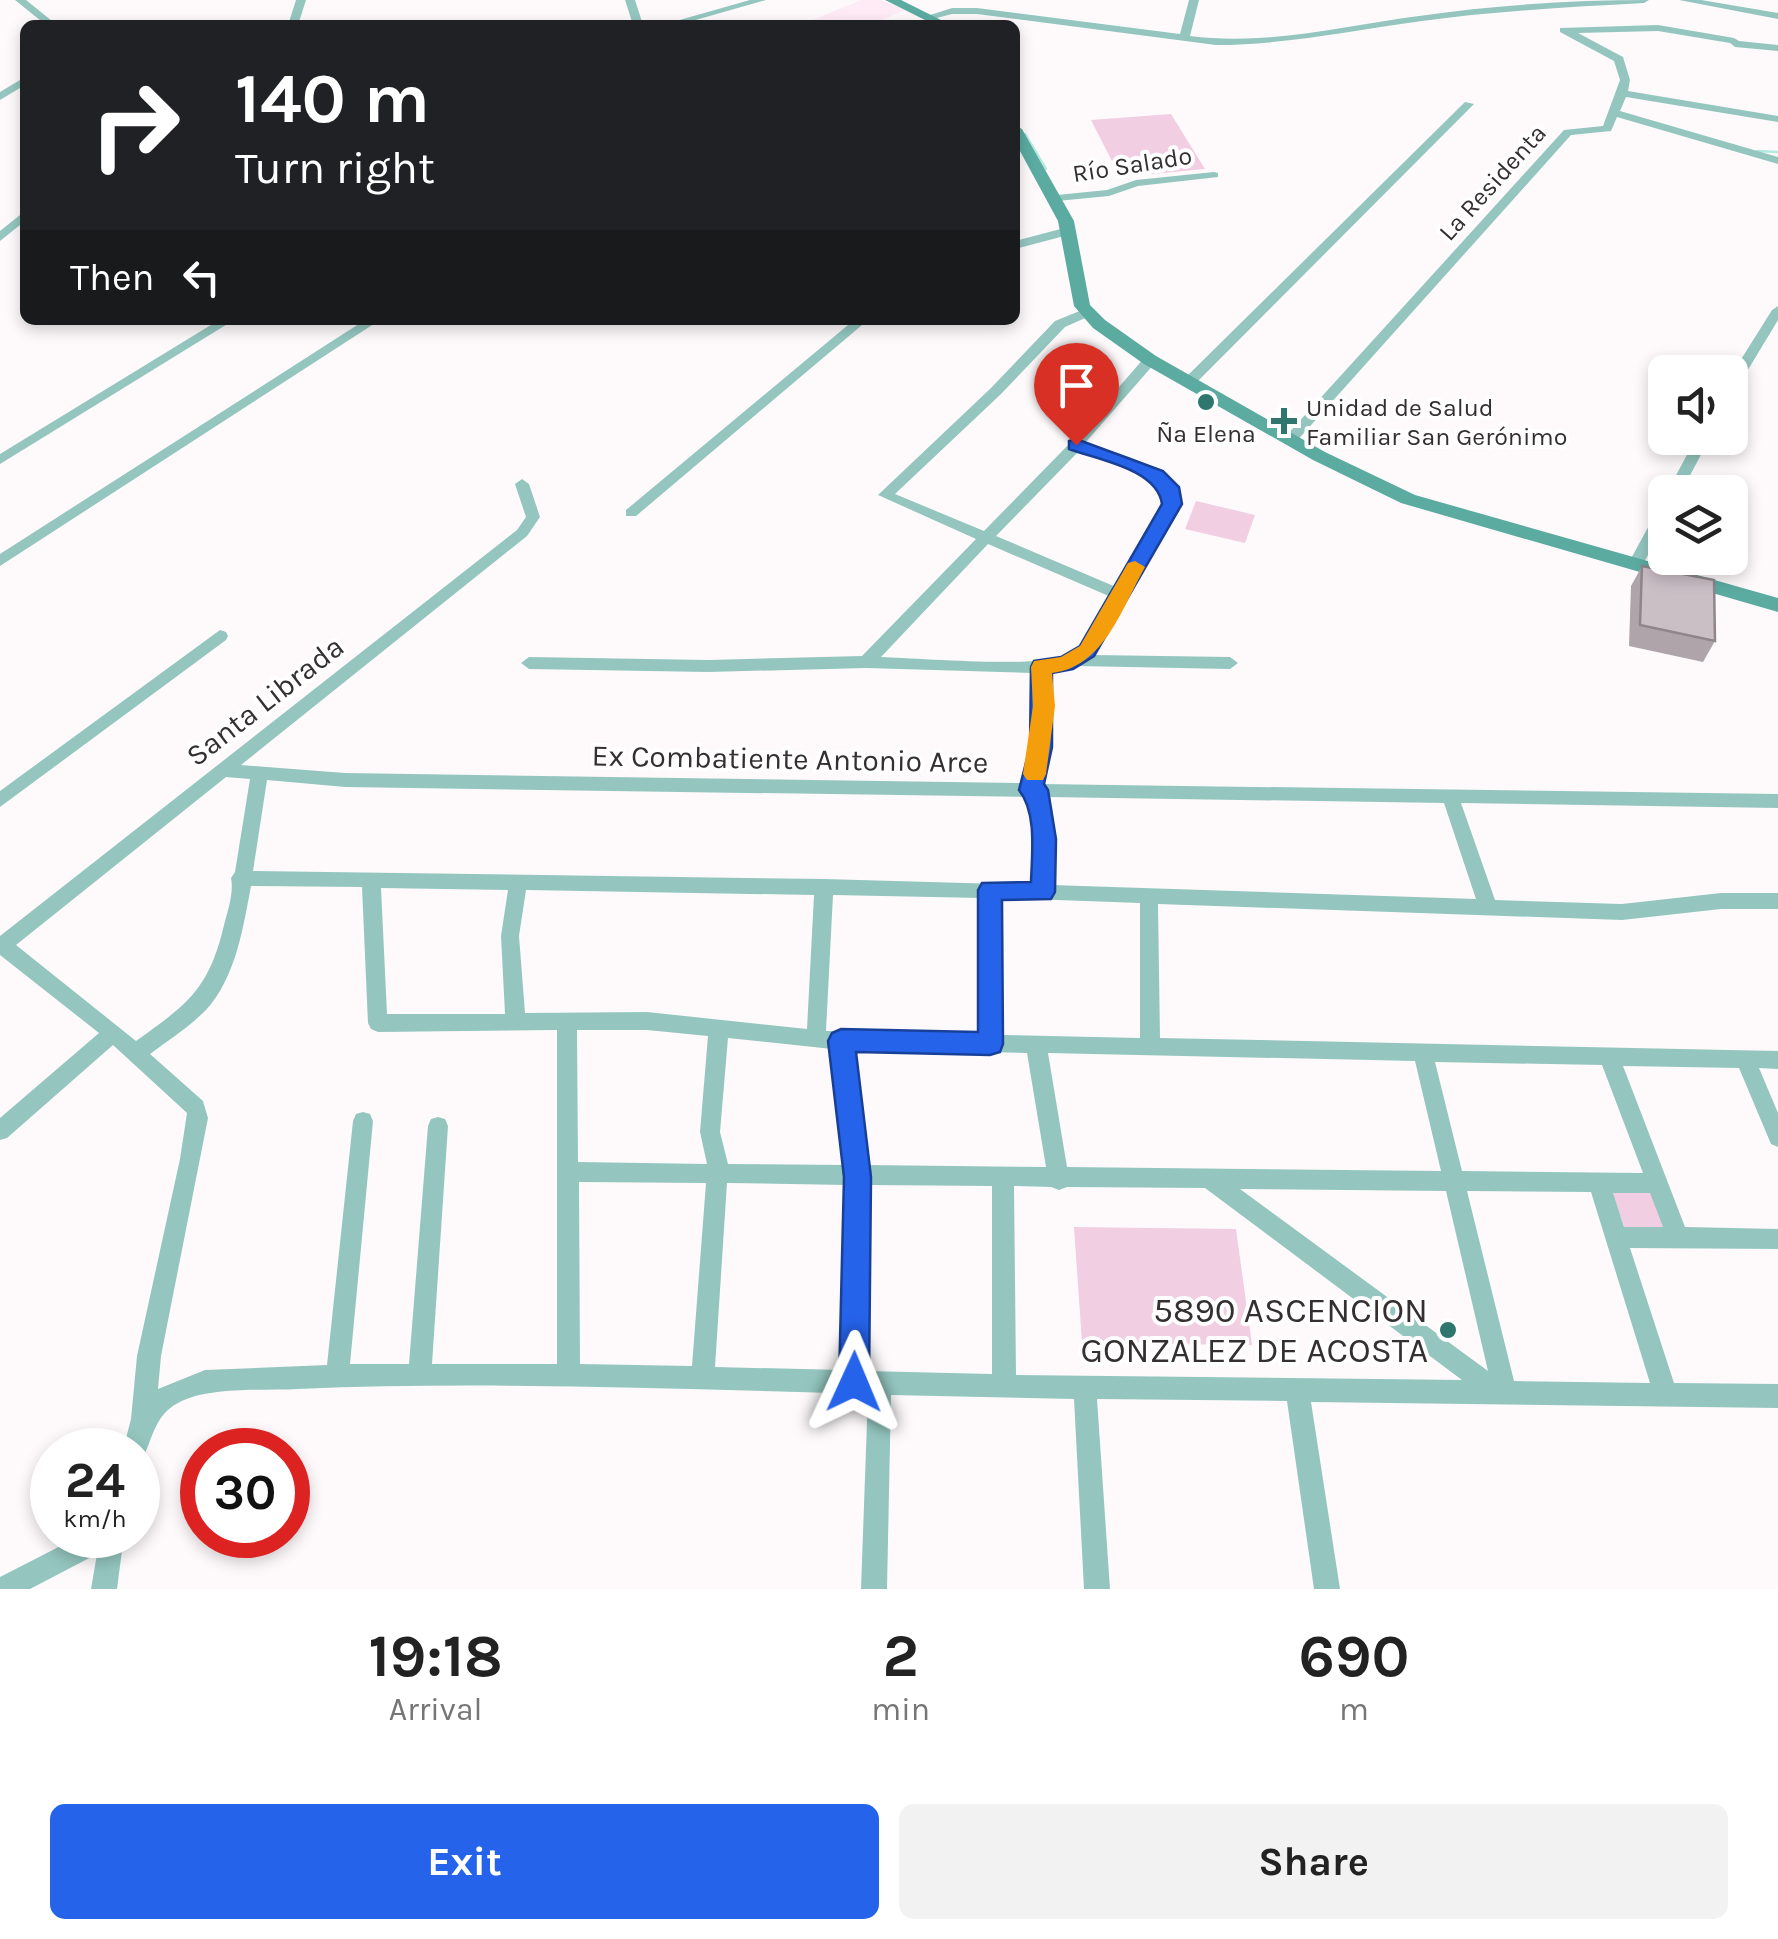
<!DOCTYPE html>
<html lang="en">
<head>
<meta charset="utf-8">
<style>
	:root { --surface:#fff; --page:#f2f2f2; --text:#222; --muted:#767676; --accent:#2563eb }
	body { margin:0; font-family:Karla,sans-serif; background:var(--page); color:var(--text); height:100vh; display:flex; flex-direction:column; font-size:38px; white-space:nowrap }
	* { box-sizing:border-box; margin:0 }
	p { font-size:32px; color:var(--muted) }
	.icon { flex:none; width:55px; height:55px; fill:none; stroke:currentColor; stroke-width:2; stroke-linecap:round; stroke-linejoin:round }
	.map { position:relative; height:1589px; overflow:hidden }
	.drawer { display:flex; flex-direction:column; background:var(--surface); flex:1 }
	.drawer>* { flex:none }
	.top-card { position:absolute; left:20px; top:20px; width:1000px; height:305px; border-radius:15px; box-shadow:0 5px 15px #0003; background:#202124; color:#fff; overflow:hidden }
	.fabs { position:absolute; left:1648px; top:355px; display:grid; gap:20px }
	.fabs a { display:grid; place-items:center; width:100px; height:100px; border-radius:15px; background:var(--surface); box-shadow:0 5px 15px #0003; font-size:50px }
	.speed { position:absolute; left:30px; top:1428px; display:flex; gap:20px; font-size:50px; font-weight:700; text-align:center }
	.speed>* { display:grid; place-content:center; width:130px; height:130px; border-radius:50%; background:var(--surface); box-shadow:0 5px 15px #0003; line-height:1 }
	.speed small { font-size:25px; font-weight:400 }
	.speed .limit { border:15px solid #d22; background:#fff; color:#111 }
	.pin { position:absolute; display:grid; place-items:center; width:85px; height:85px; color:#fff; margin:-102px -42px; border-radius:50% 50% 50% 0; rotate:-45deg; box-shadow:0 0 10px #0007 }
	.pin .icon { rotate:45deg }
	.me { position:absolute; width:110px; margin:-55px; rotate:1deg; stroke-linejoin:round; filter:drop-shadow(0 0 8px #0008) }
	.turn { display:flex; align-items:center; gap:35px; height:210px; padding:0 50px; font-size:45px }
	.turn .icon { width:130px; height:130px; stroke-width:2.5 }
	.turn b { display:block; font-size:70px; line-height:85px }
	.then { display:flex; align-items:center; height:95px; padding:0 50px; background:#0003; gap:20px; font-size:38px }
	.eta { display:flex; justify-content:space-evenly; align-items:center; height:170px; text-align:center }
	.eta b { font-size:60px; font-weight:700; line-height:70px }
	.primary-button { display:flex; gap:20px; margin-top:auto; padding:20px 50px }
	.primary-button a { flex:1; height:115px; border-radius:15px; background:var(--accent); color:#fff; font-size:40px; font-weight:700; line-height:115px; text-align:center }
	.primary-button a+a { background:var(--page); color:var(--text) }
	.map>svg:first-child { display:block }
	.built { fill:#ffebf6 }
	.green { fill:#f1cee2 }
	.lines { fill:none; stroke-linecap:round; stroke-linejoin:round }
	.stream { stroke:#b2eae2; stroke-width:2.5 }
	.street { fill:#94c6bf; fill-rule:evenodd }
	.secondary { fill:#5baba1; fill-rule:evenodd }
	.wall { fill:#afa4aa }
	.building { fill:#cbbfc6; stroke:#8e868b; stroke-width:2.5 }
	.route { fill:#2563eb; stroke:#184099; stroke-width:2.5 }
	.slow { fill:#f59e0b }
	.poi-dot { fill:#2f766e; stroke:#fff; stroke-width:4 }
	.labels { text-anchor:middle; stroke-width:8; stroke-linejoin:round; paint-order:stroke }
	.far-street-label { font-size:25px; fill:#343032; stroke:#fff }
	.far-poi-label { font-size:25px; fill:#343032; stroke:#fff; text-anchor:start }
	.street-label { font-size:30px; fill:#343032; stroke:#fff }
	.near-poi-label { font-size:35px; fill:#343032; stroke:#fff; text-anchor:end }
</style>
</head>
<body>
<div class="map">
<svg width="1778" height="1589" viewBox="0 0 1778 1589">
	<rect width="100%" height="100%" fill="#fefafc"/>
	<path class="built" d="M 861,0 L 881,0 L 905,10 L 870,25 L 805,23 Z"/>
	<path class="green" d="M 1171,114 L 1205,169 L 1120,177 L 1091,120 Z
		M 1196,501 L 1255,515 L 1245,543 L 1185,529 Z
		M 1611,1190 L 1650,1190 L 1666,1227 L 1625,1229 Z
		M 1074,1227 L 1236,1229 L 1252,1345 L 1082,1343 Z"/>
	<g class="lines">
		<path class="stream" d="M 1025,134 L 1046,169
			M 1757,151 L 1778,152"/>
		<path class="street" d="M 15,0 L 26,0 L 57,25 L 46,25 Z
			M 296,0 L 306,0 L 298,25 L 288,25 Z
			M 625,0 L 635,0 L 643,25 L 633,25 Z
			M 750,0 L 766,0 L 678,25 L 662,25 Z
			M 1189,0 L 1199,0 L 1190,36 C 1267,46 1343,26 1419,16 C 1495,5 1572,0 1649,0 L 1644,3 C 1570,7 1496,11 1422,21 C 1353,30 1286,45 1216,45 L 977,14 L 952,14 L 929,20 L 924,17 L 952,8 L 977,8 L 1180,34 Z
			M 1679,0 L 1701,0 L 1778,13 L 1778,19 Z
			M 1658,25 L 1734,38 L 1739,41 L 1778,45 L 1778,51 L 1735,47 L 1730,43 L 1658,31 L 1578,33 L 1623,57 L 1630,80 L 1628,91 L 1778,116 L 1778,122 L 1626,97 L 1620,111 L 1778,157 L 1778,164 L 1617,117 L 1611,131 L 1571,135 L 1295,443 L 1285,443 L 1285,437 L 1564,130 L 1603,126 L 1620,80 L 1614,61 L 1560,32 L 1560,28 Z
			M 25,77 L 25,85 L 0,100 L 0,92 Z
			M 1465,102 L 1474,104 L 1193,386 L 1183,386 L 1183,380 Z
			M 1214,172 L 1218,173 L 1218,177 L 1138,186 L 1109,196 L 1057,201 L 1051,198 L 1057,195 L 1107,190 L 1136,180 Z
			M 25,211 L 25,221 L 0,241 L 0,231 Z
			M 1068,227 L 1074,231 L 1072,234 L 1015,249 L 1015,241 Z
			M 1778,306 L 1778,320 L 1737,388 L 1730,392 L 1730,377 L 1772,310 Z
			M 1087,308 L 1093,312 L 1092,315 L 1065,327 L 1001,394 L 895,494 L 984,531 L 1073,440 L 1145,357 L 1155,357 L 1155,363 L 1085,443 C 1121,455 1169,462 1179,504 L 1093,655 L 1230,657 L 1238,663 L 1230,669 L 1076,666 L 1049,671 L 1050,747 L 1041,784 L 1778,794 L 1778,808 L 1461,803 L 1495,900 L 1622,904 L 1721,893 L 1778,893 L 1778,909 L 1721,909 L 1622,920 L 1158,904 L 1160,1038 L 1778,1051 L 1778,1069 L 1759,1068 L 1778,1113 L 1778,1147 L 1771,1144 L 1739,1068 L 1623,1066 L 1685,1227 L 1778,1229 L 1778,1249 L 1630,1248 L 1674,1383 L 1778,1384 L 1778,1408 L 1311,1402 L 1340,1589 L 1314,1589 L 1287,1401 L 1097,1399 L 1110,1589 L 1084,1589 L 1074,1399 L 891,1395 L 887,1589 L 861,1589 L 868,1394 C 678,1389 488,1381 298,1389 C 263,1391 209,1386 178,1403 C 155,1415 153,1437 143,1458 L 138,1461 L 138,1450 L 123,1450 L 131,1419 L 137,1356 L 180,1159 L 187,1113 L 113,1045 L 7,1138 L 0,1140 L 0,1118 L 99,1033 L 0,955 L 0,936 L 517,530 L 526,517 L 515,484 L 522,479 L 529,484 L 540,517 L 527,536 L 241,765 L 345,773 L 1024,783 L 1032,747 L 1033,673 L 866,668 L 708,672 L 529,669 L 521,663 L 529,657 L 708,660 L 862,656 L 976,539 L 878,495 L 991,388 L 1055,321 ZM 1079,451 C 1109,461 1156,468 1165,504 L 1116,587 L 996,536 ZM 988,544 L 1111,597 C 1101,613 1090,645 1073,654 C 1046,669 918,658 881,657 ZM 226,777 L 250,779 L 235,872 L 231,878 C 234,892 228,910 224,925 C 209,989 188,1004 136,1041 L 16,945 ZM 267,780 L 345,787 L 1029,797 L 1035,839 L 1034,885 L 824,879 L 253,871 ZM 1047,797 L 1444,803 L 1476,899 L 1052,885 L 1053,839 ZM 251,886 L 362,887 L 368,1023 L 371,1029 L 378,1032 L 557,1030 L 557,1364 L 432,1364 L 448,1126 L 445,1119 L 438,1117 L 431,1119 L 428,1126 L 409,1364 L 350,1364 L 373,1121 L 370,1114 L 363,1112 L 356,1114 L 353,1121 L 327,1365 L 205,1370 L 158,1389 L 161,1356 L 208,1118 L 203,1101 L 150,1054 C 169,1040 189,1027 206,1010 C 236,977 243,928 251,886 ZM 381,888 L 508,890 L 501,936 L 505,1014 L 387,1014 ZM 526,890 L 814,895 L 807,1029 L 647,1012 L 525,1013 L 519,936 ZM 833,895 L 981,898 L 981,1035 L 826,1031 ZM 999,898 L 1140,903 L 1140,1038 L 1001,1035 ZM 577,1030 L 647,1030 L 708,1036 L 700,1132 L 707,1164 L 578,1162 ZM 728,1038 L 832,1049 L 846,1165 L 728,1164 L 720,1132 ZM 852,1049 L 1027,1053 L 1046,1167 L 867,1165 ZM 1048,1053 L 1415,1061 L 1441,1171 L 1067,1167 ZM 1435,1062 L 1602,1065 L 1643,1173 L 1462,1171 ZM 579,1182 L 706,1183 L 692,1366 L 580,1364 ZM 727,1183 L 847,1185 L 843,1370 L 715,1367 ZM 869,1185 L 992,1186 L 992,1374 L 866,1371 ZM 1014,1186 L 1051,1187 L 1059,1190 L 1067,1187 L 1205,1188 L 1462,1380 L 1016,1375 ZM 1240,1189 L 1446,1191 L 1488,1371 ZM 1467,1191 L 1591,1192 L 1650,1383 L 1514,1381 ZM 1613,1193 L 1650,1193 L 1663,1227 L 1624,1227 Z
			M 219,320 L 234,320 L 0,464 L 0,454 Z
			M 365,320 L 380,320 L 0,566 L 0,554 Z
			M 854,320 L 868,320 L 636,516 L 626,516 L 626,510 Z
			M 1696,438 L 1710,438 L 1681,492 L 1667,492 Z
			M 1665,504 L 1665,523 L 1641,568 L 1636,569 L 1631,568 L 1628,564 L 1658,509 Z
			M 220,630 L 226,632 L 228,636 L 226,640 L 0,807 L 0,791 Z
			M 82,1535 L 124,1535 L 117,1589 L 91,1589 L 97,1554 L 30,1589 L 0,1589 L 0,1577 Z"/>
		<path class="secondary" d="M 885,0 L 901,0 L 951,25 L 935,25 Z
			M 1015,125 L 1022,129 L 1074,221 L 1090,305 L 1105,320 L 1156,356 L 1325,452 L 1415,495 L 1778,598 L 1778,612 L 1401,503 L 1313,460 L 1144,364 L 1093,328 L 1074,306 L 1058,221 L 1015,142 Z"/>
	</g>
	<path class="wall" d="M 1642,566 L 1715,641 L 1703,662 L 1629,646 L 1631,586 Z"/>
	<path class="building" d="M 1642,566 L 1714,580 L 1715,641 L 1640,625 Z"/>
	<path class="route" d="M 1076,439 L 1163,471 L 1179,487 L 1182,504 L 1094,656 L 1073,669 L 1052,673 L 1052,747 L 1044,784 L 1048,790 L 1056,839 L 1055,892 L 1051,899 L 1002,900 L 1003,1044 L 1000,1052 L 990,1055 L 856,1052 L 871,1177 L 869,1382 L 865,1393 L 854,1397 L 843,1393 L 839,1382 L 844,1177 L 828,1041 L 832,1033 L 841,1029 L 978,1032 L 978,890 L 982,883 L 1031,882 C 1032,852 1037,813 1019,790 L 1030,747 L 1031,667 L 1034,661 L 1061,657 L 1080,646 L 1162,504 C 1157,469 1099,460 1069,449 L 1069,441 Z"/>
	<path class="slow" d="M 1135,561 L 1145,567 C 1122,608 1104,667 1052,673 L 1055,706 L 1046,774 L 1043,780 L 1027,780 L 1023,774 L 1033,706 L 1031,667 L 1034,661 L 1061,657 L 1080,646 L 1128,563 Z"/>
	<g class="poi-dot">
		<circle cx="1206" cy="402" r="10"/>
		<path d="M1279 406h10v10h10v10h-10v10h-10v-10h-10v-10h10z"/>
		<circle cx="1448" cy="1330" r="10"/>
	</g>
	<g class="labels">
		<g class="far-street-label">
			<text transform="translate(1132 164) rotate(-9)" y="9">Río Salado</text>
			<text transform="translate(1492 182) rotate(-48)" y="9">La Residenta</text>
		</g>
		<g class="far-poi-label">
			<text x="1306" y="416">Unidad de Salud<tspan x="1306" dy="29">Familiar San Gerónimo</tspan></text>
			<text x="1206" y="442" text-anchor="middle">Ña Elena</text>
		</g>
		<g class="street-label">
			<text transform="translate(265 701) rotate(-38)" y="10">Santa Librada</text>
			<text transform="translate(790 759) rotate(1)" y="10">Ex Combatiente Antonio Arce</text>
		</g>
		<g class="near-poi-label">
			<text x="1428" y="1322">5890 ASCENCION<tspan x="1428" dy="40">GONZALEZ DE ACOSTA</tspan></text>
		</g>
	</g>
</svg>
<div class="fabs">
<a><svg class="icon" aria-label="sound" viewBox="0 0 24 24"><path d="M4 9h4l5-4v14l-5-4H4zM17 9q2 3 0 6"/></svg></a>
<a><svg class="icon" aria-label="layers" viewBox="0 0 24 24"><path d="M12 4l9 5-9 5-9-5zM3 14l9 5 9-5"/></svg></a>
</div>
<div class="speed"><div>24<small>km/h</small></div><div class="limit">30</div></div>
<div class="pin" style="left:1076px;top:445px;background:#d93025"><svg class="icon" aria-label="arrive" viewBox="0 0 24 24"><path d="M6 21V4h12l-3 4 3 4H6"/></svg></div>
<svg class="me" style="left:854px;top:1382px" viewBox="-20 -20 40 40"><path d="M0-17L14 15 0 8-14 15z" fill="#2563eb" stroke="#fff" stroke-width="4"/></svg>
<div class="top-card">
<div class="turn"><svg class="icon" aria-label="right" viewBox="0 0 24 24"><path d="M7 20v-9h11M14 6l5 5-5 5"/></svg><div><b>140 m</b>Turn right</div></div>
<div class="then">Then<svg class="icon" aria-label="left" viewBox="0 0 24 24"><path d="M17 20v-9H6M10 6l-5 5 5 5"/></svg></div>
</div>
</div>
<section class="drawer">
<div class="eta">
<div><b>19:18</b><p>Arrival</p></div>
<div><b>2</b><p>min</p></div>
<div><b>690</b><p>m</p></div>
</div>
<div class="primary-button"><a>Exit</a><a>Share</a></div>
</section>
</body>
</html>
